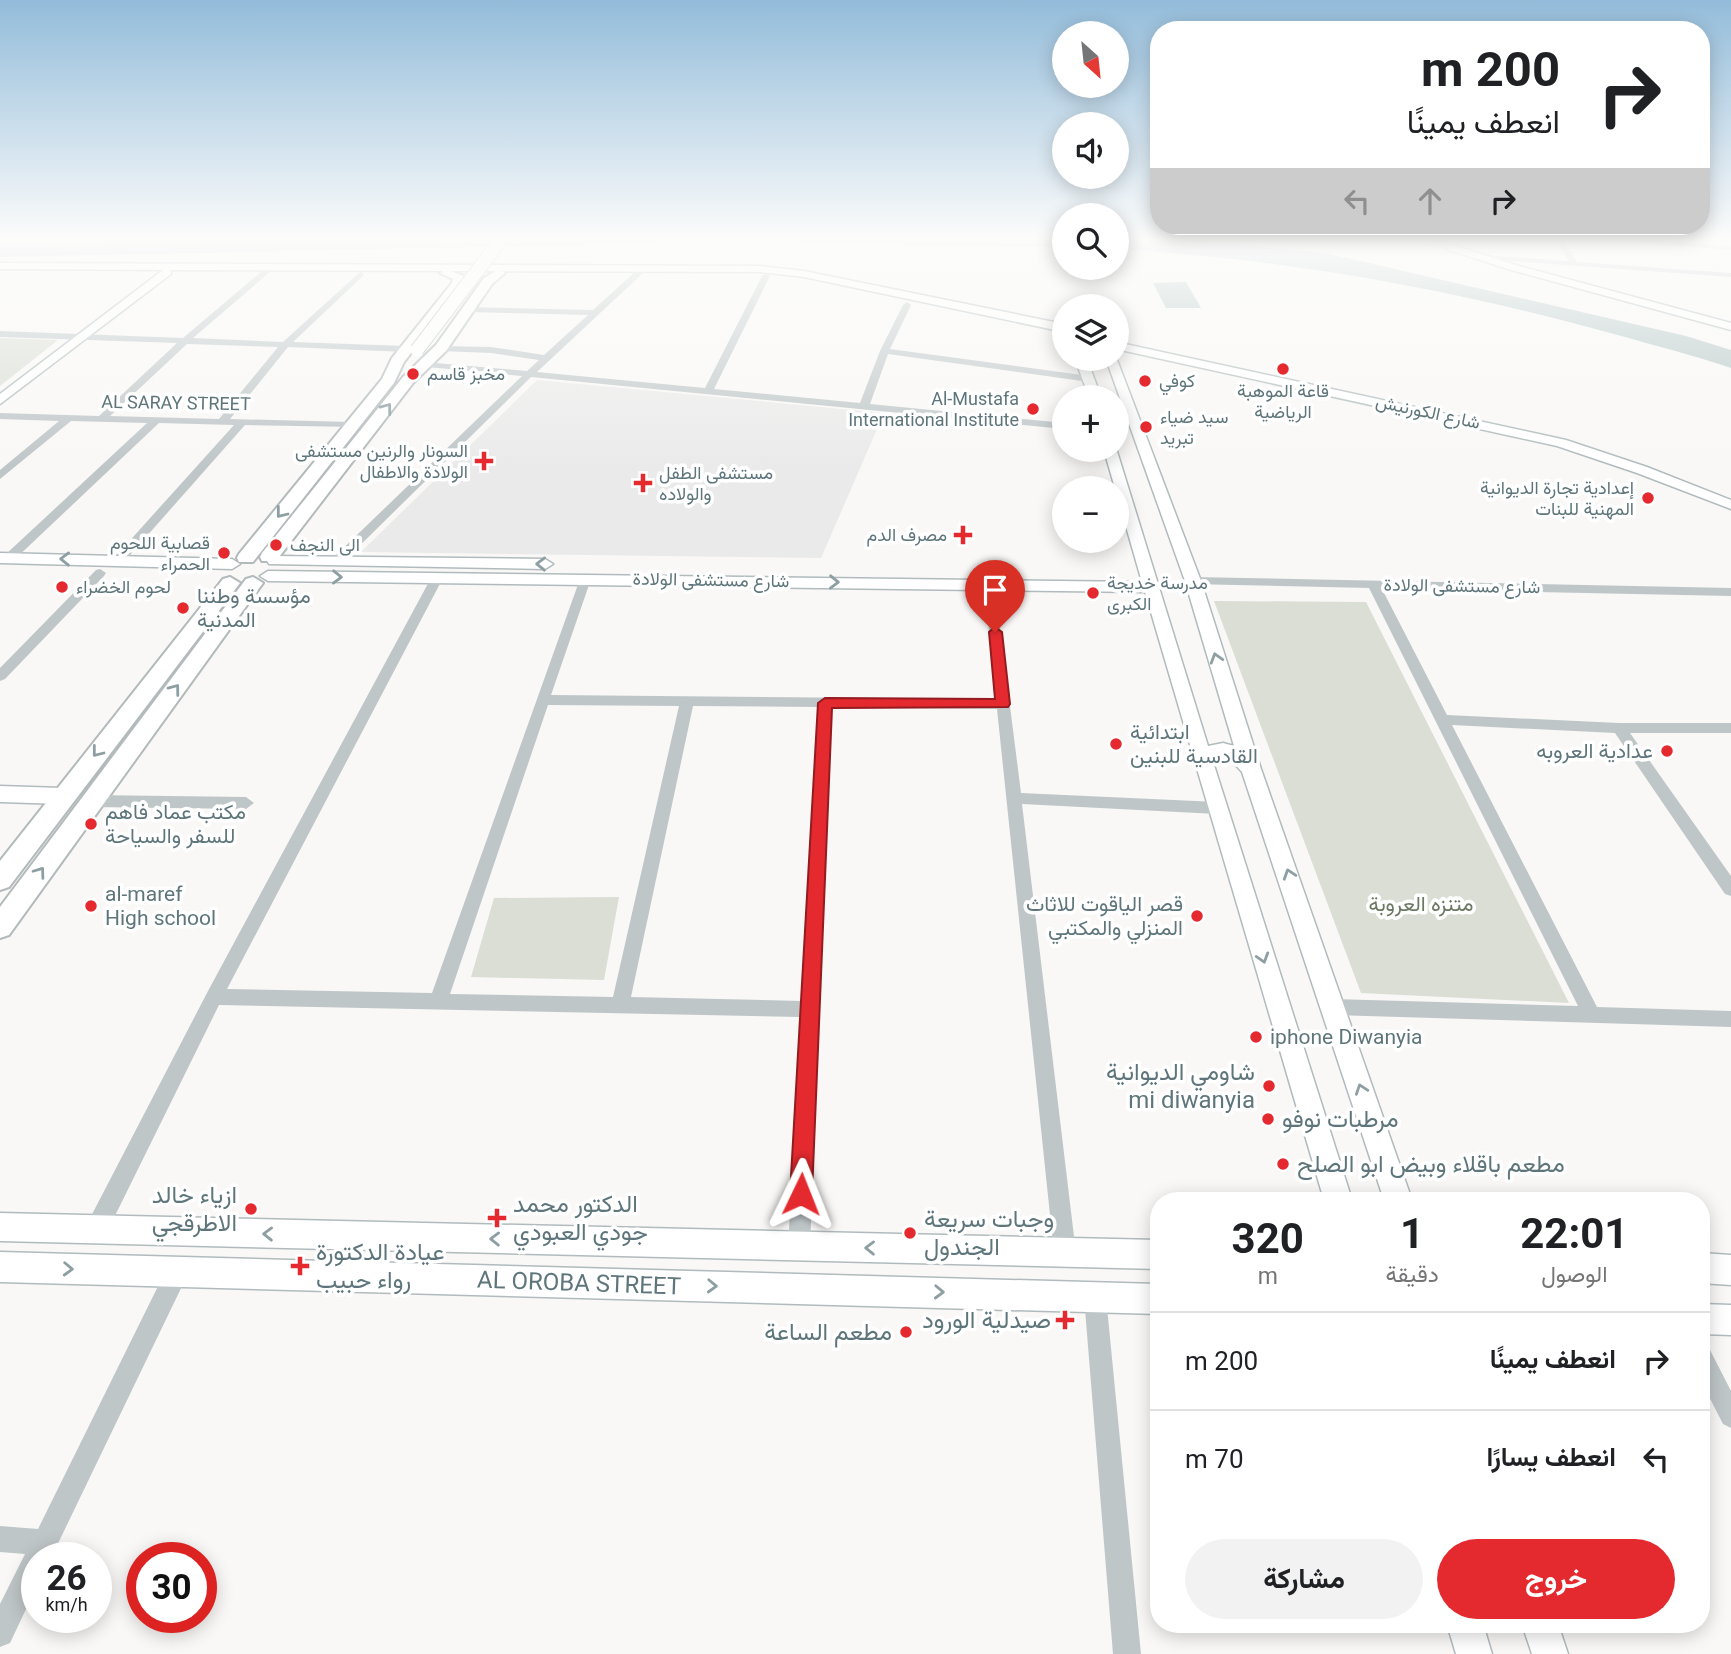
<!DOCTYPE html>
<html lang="ar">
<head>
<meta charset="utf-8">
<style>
	:root { --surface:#fff; --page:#f2f2f2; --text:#202124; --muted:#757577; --line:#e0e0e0; --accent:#e42a2f }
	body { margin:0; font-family:Roboto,Vazirmatn,sans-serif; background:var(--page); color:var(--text); direction:rtl; height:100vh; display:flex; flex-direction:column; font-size:26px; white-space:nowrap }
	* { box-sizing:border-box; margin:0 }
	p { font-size:23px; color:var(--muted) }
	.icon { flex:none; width:38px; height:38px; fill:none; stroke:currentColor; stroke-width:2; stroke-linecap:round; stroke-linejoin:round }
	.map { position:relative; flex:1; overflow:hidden; direction:ltr }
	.details { position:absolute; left:1150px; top:1192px; width:560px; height:441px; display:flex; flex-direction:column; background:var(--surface); border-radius:28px; box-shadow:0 4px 18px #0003; direction:rtl }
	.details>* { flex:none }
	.top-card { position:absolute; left:1150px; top:21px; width:560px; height:214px; border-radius:28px; box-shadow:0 4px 18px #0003; direction:rtl; background:#fff; color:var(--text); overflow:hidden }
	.needle { width:46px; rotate:153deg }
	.fabs { position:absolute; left:1052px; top:21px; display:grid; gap:14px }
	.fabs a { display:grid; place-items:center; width:77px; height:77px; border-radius:50%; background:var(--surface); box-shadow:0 4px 18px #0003; font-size:35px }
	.speed { position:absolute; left:21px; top:1542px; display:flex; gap:14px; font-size:35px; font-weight:700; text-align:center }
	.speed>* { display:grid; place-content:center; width:91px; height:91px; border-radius:50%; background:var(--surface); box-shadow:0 4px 18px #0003; line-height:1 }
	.speed small { font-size:18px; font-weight:400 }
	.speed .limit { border:10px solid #d22; background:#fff; color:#111 }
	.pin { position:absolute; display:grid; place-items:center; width:60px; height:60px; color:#fff; margin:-72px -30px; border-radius:50% 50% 50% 0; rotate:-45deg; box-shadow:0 0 7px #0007 }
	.pin .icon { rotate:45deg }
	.me { position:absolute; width:77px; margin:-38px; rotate:2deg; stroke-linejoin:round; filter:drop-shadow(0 0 5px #0008) }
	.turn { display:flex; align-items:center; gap:24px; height:147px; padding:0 35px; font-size:32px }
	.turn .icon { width:91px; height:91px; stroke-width:2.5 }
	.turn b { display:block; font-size:49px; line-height:60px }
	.lanes { display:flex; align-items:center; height:66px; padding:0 35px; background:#0003; justify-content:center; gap:35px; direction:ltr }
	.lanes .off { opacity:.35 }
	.eta { display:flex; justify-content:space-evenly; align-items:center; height:119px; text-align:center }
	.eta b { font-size:42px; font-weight:700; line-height:49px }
	.button { display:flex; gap:14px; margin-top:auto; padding:14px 35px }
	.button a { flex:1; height:80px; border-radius:42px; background:var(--accent); color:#fff; font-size:28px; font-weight:700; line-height:80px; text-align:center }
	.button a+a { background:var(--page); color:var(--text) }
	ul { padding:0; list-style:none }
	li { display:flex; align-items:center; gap:21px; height:98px; padding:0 35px; border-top:2px solid var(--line) }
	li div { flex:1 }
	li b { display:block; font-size:26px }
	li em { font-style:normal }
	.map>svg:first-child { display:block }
	.built { fill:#e9eae9 }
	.green { fill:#daded5 }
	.water { fill:#b4c7c6 }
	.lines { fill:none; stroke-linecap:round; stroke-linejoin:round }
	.secondary-casing { stroke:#b1bbbd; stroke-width:3 }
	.primary-casing { stroke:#b3babc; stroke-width:4 }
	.street { fill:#bfc6c8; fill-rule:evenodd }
	.secondary { fill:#fff; fill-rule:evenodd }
	.primary { fill:#fff; fill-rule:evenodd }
	.primary-bridge-casing { stroke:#b3babc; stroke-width:15; stroke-linecap:butt }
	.primary-bridge { stroke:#fff; stroke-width:13 }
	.oneway { stroke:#8e9fa3 }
	.route { fill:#e42a2f; stroke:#941b1f; stroke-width:2 }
	.poi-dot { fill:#e42a2f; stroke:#fff; stroke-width:2.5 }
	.labels { text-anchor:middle; stroke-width:7; stroke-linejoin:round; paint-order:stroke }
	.far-poi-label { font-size:18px; fill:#5e767b; stroke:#fff; text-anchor:start }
	.far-street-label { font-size:18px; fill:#5e767b; stroke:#fff }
	.poi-label { font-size:21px; fill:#5e767b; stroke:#fff; text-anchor:start }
	.park-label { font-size:21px; fill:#6c7962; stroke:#fff }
	.near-poi-label { font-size:24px; fill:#5e767b; stroke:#fff; text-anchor:start }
	.near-street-label { font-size:24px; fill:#5e767b; stroke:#fff }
</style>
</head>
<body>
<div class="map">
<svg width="1731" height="1654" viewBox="0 0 1731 1654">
	<rect width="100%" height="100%" fill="#f9f8f6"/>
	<path class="built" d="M 537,380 L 884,413 L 821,558 L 361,552 Z"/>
	<path class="green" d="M 0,338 L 58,340 L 0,386 Z
		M 1214,601 L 1366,602 L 1569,1003 L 1361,993 Z
		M 619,897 L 604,980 L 471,977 L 494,898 Z"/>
	<path class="water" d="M 347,237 L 1064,237 L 1064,247 L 715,242 L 0,257 L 0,243 Z
		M 1116,237 L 1146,237 L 1318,252 L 1347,258 L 1686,336 L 1731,350 L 1731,368 C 1693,355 1653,345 1614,334 C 1452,289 1284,259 1117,249 Z
		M 1186,282 L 1201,308 L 1166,308 L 1153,283 Z"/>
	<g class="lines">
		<g class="secondary-casing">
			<path id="secondary" d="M 1399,237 L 1417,237 L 1441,243 L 1436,246 Z
				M 1450,244 L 1519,266 L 1731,323 L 1731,330 L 1511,270 L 1446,249 L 1446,245 Z
				M 0,263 L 760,266 L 804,271 L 1064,324 L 1064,332 L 804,277 L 760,272 L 171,270 L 171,274 L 0,404 L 0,394 L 163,270 L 0,269 Z
				M 1116,342 L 1566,440 L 1647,467 L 1731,500 L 1731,509 L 1637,473 L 1557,446 L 1116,349 Z
				M 1116,357 L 1201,581 L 1261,769 L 1412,1200 L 1384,1200 L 1242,772 L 1231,760 L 1218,758 L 1214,765 L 1352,1200 L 1324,1200 L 1145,592 L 268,581 L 260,576 L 268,571 L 1142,582 L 1104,450 L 1116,448 L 1208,746 L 1223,743 L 1234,746 L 1185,581 L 1106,359 Z
				M 1075,359 L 1087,359 L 1101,397 L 1089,397 Z
				M 0,553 L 232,559 L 240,564 L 232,569 L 0,563 Z
				M 275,556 L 545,559 L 553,564 L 545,569 L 269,564 L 267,561 Z
				M 0,786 L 62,788 L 69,791 L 72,796 L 69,801 L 62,804 L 0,802 Z
				M 0,1213 L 1158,1240 L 1158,1269 L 0,1241 Z
				M 0,1252 L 1158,1284 L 1158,1314 L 0,1282 Z
				M 1701,1253 L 1731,1255 L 1731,1285 L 1701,1283 Z
				M 1701,1304 L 1731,1305 L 1731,1335 L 1701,1334 Z
				M 1447,1624 L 1483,1624 L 1492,1654 L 1456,1654 Z
				M 1522,1624 L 1558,1624 L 1568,1654 L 1532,1654 Z"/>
		</g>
		<g class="primary-casing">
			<path id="primary" d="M 446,269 L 466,277 L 462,287 L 404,362 L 394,383 L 253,562 L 239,562 L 237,558 L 239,554 L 382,379 L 392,358 L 452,283 L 453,279 L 440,273 Z
				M 499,269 L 505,273 L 492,284 L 446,351 L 413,383 L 276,561 L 262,561 L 260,557 L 262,553 L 403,377 L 436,345 L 484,278 Z
				M 230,577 L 240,583 L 237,587 L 9,887 L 0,890 L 0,861 L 223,579 Z
				M 253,577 L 263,583 L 260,587 L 9,935 L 0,938 L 0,907 L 246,579 Z"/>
		</g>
		<path class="street" d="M 1555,237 L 1562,237 L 1577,262 L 1731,273 L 1731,277 L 1496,260 L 1492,258 L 1496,256 L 1569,261 Z
			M 1574,237 L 1603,237 L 1731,246 L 1731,250 Z
			M 263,270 L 270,272 L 193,338 L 283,342 L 361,271 L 364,275 L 293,342 L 406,346 L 411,349 L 406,352 L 288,347 L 230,419 L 351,422 L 356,425 L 355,427 L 245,425 L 123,563 L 115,563 L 115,557 L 234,425 L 159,423 L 13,561 L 5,561 L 5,555 L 147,423 L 71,421 L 0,479 L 0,470 L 59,421 L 0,419 L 0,413 L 99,416 L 177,343 L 0,337 L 0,331 L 183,338 ZM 187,344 L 278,347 L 219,419 L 110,416 Z
			M 636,271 L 643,273 L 537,372 L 705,388 L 762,276 L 766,274 L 770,276 L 714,389 L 860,403 L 880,351 L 903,305 L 907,302 L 911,305 L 890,349 L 1089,376 L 1094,379 L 1089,382 L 888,354 L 870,404 L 1064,423 L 1064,429 L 531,377 L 341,564 L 333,564 L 333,558 L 522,376 L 427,367 L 422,364 L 424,362 L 527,371 L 539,360 L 491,353 L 441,351 L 436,348 L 438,346 L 491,347 L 544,355 L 588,315 L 466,312 L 462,309 L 463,307 L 593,310 Z
			M 100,569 L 106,573 L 104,576 L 5,679 L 0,681 L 0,668 L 96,570 Z
			M 437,574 L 443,578 L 227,989 L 432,993 L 581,576 L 585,575 L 591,579 L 551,695 L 996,699 L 984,583 L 990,579 L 994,580 L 1021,793 L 1217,802 L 1225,808 L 1217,814 L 1022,804 L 1076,1253 L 1073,1261 L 1065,1264 L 1057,1261 L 1054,1253 L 997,709 L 832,707 L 810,1247 L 807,1255 L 799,1258 L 791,1255 L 788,1247 L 801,1017 L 219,1005 L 104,1238 L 96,1241 L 88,1238 L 85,1230 L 88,1222 L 208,991 L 431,578 ZM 548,705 L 679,706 L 613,997 L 450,994 ZM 693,706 L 818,707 L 802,1001 L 631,997 Z
			M 1193,577 L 1731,588 L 1731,596 L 1382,589 L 1447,715 L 1619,723 L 1731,723 L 1731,733 L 1630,733 L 1731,876 L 1731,896 L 1725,894 L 1615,733 L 1452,725 L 1597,1007 L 1731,1011 L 1731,1027 L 1333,1015 L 1327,1013 L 1324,1007 L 1327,1001 L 1333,999 L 1578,1006 L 1369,588 L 1189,584 L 1187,581 Z
			M 91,795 L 246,797 L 254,803 L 246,809 L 91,807 L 83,801 Z
			M 177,1261 L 185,1264 L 188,1272 L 185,1280 L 51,1558 L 37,1558 L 37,1586 L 10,1643 L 0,1647 L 0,1604 L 25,1554 L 0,1552 L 0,1526 L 38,1529 L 169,1264 Z
			M 1095,1286 L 1103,1289 L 1106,1297 L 1141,1654 L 1113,1654 L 1084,1297 L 1087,1289 Z
			M 1701,1344 L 1709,1348 L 1731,1391 L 1731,1428 L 1723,1424 L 1701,1381 Z"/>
		<use href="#secondary" class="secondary"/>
		<use href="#primary" class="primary"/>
		<g class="primary-bridge-casing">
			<path id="primary-bridge" d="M 417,350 L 503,237"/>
		</g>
		<use href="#primary-bridge" class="primary-bridge"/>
	</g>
	<defs><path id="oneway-chevron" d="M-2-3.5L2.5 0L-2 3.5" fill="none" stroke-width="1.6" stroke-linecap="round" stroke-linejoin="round" transform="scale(1.75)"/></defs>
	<g class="oneway">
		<use href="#oneway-chevron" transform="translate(387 408) rotate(-53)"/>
		<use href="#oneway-chevron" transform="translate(281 513) rotate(128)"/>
		<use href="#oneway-chevron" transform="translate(65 559) rotate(-179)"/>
		<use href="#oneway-chevron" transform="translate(541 564) rotate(-179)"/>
		<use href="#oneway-chevron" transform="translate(337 577) rotate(1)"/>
		<use href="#oneway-chevron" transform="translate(834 582) rotate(1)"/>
		<use href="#oneway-chevron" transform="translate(1216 658) rotate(-107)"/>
		<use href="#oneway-chevron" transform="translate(175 689) rotate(-53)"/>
		<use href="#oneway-chevron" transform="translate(97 752) rotate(128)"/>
		<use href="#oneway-chevron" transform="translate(40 872) rotate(-54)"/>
		<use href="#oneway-chevron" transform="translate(1289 874) rotate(-108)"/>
		<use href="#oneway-chevron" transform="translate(1263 958) rotate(73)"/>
		<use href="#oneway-chevron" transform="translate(1361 1089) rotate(-109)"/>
		<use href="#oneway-chevron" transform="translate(268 1234) rotate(-179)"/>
		<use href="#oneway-chevron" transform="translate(495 1239) rotate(-179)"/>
		<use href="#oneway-chevron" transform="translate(870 1248) rotate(-179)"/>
		<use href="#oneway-chevron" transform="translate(68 1269) rotate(2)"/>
		<use href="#oneway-chevron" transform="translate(712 1286) rotate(2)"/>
		<use href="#oneway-chevron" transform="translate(939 1292) rotate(2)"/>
	</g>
	<linearGradient id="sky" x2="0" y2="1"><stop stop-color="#93bcda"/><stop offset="0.51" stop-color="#fcfcfb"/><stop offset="1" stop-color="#fcfcfb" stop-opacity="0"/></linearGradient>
	<rect width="1731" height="468" fill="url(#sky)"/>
	<path class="route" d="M 995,627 L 1002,632 L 1010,704 L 1008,707 L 832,708 L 812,1194 L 808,1201 L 801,1204 L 794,1201 L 790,1194 L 818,703 L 825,698 L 995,699 L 989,632 Z"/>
	<g class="poi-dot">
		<circle cx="1283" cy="369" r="7"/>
		<circle cx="413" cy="374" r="7"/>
		<circle cx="1145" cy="381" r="7"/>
		<circle cx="1033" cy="409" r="7"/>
		<circle cx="1146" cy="427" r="7"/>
		<path d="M480.5 450.5h7v7h7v7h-7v7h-7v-7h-7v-7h7z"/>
		<path d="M639.5 472.5h7v7h7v7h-7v7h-7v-7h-7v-7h7z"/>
		<circle cx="1648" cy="498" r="7"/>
		<path d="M959.5 524.5h7v7h7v7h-7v7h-7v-7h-7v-7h7z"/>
		<circle cx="276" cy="545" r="7"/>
		<circle cx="224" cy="553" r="7"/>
		<circle cx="62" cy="587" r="7"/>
		<circle cx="1093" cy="593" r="7"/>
		<circle cx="183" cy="608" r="7"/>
		<circle cx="1116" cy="744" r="7"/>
		<circle cx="1667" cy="751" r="7"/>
		<circle cx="91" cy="824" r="7"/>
		<circle cx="91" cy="906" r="7"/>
		<circle cx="1197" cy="916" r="7"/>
		<circle cx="1256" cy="1037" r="7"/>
		<circle cx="1269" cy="1086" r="7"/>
		<circle cx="1268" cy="1119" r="7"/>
		<circle cx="1283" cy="1164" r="7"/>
		<circle cx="251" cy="1209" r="7"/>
		<path d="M493.5 1207.5h7v7h7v7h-7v7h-7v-7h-7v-7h7z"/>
		<circle cx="910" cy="1233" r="7"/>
		<path d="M296.5 1255.5h7v7h7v7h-7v7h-7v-7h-7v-7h7z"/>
		<path d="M1061.5 1309.5h7v7h7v7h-7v7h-7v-7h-7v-7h7z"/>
		<circle cx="906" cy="1332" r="7"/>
	</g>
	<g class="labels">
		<g class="far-poi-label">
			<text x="427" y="380">مخبز قاسم</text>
			<text x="1159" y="387">كوفي</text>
			<text x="1283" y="397" text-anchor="middle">قاعة الموهبة<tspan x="1283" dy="21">الرياضية</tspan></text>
			<text x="1019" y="405" text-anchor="end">Al-Mustafa<tspan x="1019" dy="21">International Institute</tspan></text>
			<text x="1160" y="423">سيد ضياء<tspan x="1160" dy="21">تبريد</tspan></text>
			<text x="468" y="457" text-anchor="end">السونار والرنين مستشفى<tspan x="468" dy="21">الولادة والاطفال</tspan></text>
			<text x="659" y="479">مستشفى الطفل<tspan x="659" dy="21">والولاده</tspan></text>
			<text x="1634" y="494" text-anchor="end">إعدادية تجارة الديوانية<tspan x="1634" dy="21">المهنية للبنات</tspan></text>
			<text x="947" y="541" text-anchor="end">مصرف الدم</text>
			<text x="210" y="549" text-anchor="end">قصابية اللحوم<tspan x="210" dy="21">الحمراء</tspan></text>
			<text x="290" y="551">الى النجف</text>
			<text x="1107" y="589">مدرسة خديجة<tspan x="1107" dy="21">الكبرى</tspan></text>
			<text x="76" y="593">لحوم الخضراء</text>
		</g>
		<g class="far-street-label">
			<text transform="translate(176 403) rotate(1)" y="6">AL SARAY STREET</text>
			<text transform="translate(1428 412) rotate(12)" y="6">شارع الكورنيش</text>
			<text transform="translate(711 580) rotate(1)" y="6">شارع مستشفى الولادة</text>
			<text transform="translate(1462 586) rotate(1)" y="6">شارع مستشفى الولادة</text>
		</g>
		<g class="poi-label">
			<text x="197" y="603">مؤسسة وطننا<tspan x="197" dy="24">المدنية</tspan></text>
			<text x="1130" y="739">ابتدائية<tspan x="1130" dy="24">القادسية للبنين</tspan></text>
			<text x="1653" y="758" text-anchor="end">عدادية العروبه</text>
			<text x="105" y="819">مكتب عماد فاهم<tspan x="105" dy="24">للسفر والسياحة</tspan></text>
			<text x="105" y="901">al-maref<tspan x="105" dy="24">High school</tspan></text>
			<text x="1183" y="911" text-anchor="end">قصر الياقوت للاثاث<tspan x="1183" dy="24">المنزلي والمكتبي</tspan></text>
			<text x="1270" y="1044">iphone Diwanyia</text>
		</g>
		<g class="park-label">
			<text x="1421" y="911">متنزه العروبة</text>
		</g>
		<g class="near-poi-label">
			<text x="1255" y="1080" text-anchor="end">شاومي الديوانية<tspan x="1255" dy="28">mi diwanyia</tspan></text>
			<text x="1282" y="1127">مرطبات نوفو</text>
			<text x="1297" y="1172">مطعم باقلاء وبيض ابو الصلح</text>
			<text x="237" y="1203" text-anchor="end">ازياء خالد<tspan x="237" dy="28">الاطرقجي</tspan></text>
			<text x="513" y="1212">الدكتور محمد<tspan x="513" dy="28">جودي العبودي</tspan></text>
			<text x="924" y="1227">وجبات سريعة<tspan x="924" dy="28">الجندول</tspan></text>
			<text x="316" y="1260">عيادة الدكتورة<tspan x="316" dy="28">رواء حبيب</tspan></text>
			<text x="1051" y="1328" text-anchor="end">صيدلية الورود</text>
			<text x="892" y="1340" text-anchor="end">مطعم الساعة</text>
		</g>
		<g class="near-street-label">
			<text transform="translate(579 1283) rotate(2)" y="8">AL OROBA STREET</text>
		</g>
	</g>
</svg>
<div class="fabs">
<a><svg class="needle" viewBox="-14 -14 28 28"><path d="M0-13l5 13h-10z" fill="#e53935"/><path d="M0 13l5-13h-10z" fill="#757577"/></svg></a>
<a><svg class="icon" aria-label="sound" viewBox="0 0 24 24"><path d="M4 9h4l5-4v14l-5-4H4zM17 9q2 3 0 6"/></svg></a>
<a><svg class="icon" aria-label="search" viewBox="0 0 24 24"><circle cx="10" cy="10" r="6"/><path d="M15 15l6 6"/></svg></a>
<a><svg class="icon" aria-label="layers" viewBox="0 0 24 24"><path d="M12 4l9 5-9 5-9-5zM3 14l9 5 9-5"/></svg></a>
<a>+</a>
<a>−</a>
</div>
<div class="speed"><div>26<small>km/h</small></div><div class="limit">30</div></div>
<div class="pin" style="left:995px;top:632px;background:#d93025"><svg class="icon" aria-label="arrive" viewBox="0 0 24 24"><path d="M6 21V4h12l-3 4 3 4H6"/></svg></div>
<svg class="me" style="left:801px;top:1194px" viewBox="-20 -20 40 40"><path d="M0-17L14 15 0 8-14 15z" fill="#e42a2f" stroke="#fff" stroke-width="4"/></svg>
<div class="top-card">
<div class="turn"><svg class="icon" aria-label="right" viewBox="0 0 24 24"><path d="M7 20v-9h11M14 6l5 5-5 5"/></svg><div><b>200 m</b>انعطف يمينًا</div></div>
<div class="lanes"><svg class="icon off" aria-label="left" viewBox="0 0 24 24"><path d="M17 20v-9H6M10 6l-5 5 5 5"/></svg><svg class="icon off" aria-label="ahead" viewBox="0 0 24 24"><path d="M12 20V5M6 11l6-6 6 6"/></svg><svg class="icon" aria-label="right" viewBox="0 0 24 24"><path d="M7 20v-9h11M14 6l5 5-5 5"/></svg></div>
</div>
<section class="details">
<div class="eta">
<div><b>22:01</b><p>الوصول</p></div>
<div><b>1</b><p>دقيقة</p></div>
<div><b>320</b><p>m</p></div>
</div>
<ul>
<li><svg class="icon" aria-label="right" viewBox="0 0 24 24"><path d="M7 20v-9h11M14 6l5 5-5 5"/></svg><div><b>انعطف يمينًا</b></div><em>200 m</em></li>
<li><svg class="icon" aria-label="left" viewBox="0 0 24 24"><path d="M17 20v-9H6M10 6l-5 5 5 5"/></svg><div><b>انعطف يسارًا</b></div><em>70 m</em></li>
</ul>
<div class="button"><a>خروج</a><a>مشاركة</a></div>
</section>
</div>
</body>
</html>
